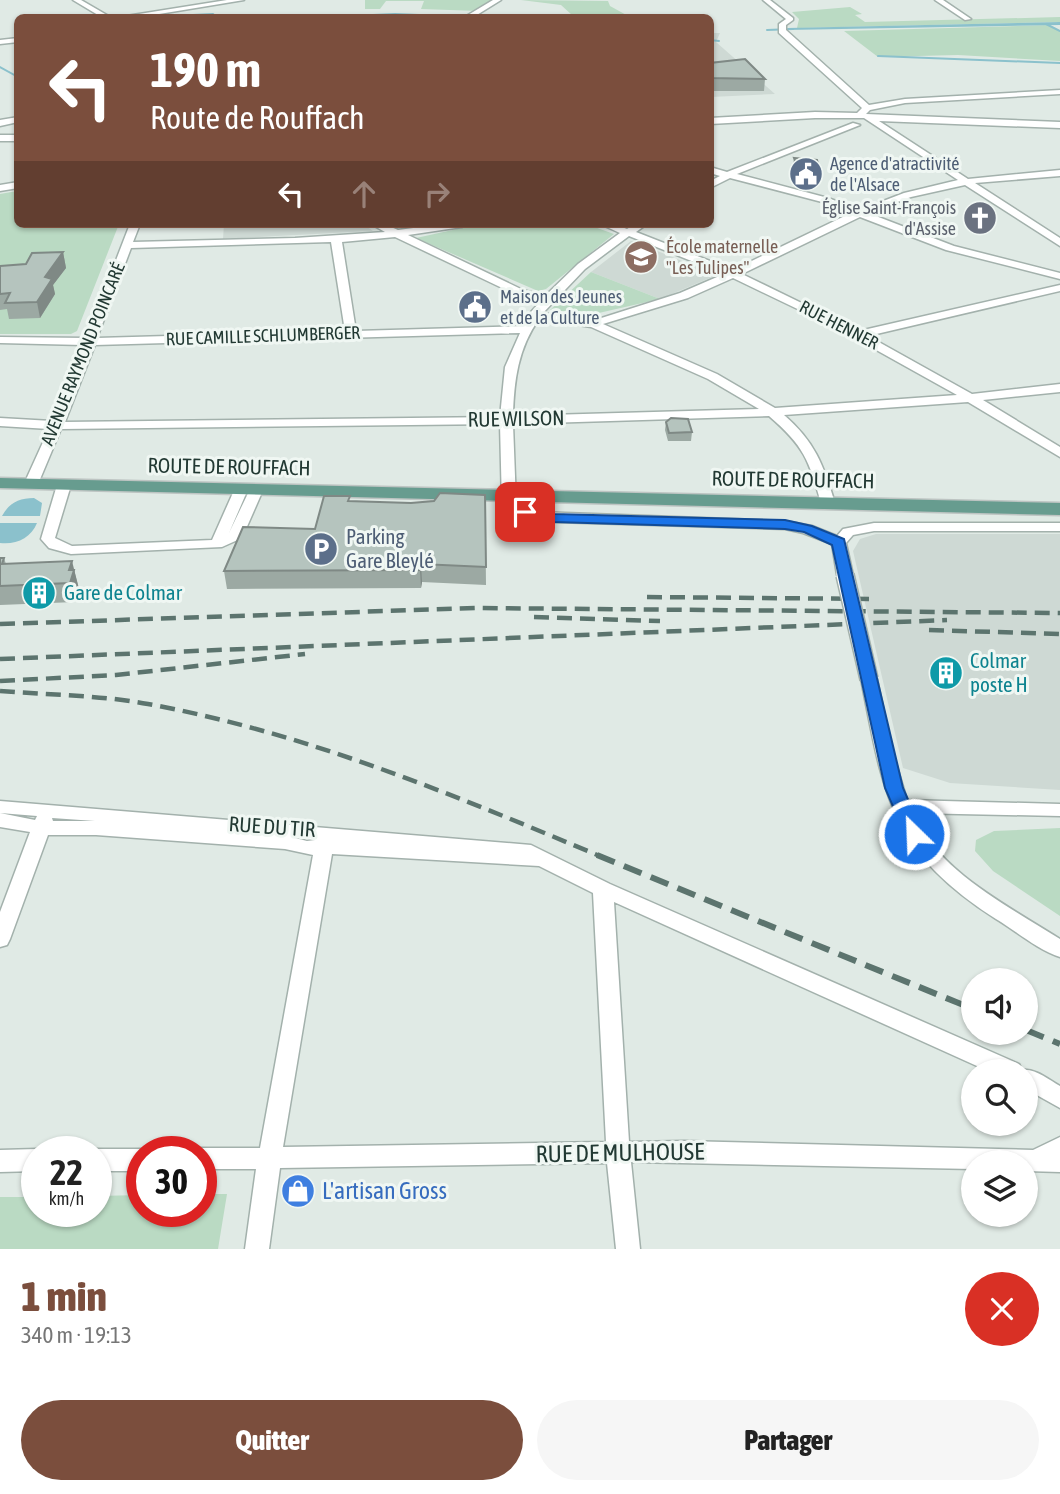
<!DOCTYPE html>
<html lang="fr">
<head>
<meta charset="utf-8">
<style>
	:root { --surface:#fff; --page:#f6f6f6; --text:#222; --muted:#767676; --accent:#7b4e3d }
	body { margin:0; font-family:"Asap Condensed",sans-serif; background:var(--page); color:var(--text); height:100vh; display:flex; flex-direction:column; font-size:26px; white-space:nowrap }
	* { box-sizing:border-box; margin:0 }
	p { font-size:23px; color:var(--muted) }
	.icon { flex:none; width:38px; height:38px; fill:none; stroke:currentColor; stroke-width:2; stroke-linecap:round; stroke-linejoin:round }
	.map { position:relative; height:1249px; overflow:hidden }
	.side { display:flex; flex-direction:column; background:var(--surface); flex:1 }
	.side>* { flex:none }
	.top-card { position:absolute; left:14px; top:14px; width:700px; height:214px; border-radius:10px; box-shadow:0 2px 5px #0004; background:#7b4e3d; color:#fff; overflow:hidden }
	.tools { position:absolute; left:961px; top:968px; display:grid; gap:14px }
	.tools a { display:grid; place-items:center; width:77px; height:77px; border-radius:50%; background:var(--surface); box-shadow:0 2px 5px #0004; font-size:35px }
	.speed { position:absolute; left:21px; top:1136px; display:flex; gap:14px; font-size:35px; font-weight:700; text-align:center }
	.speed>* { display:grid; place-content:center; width:91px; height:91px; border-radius:50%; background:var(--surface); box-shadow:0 2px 5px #0004; line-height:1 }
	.speed small { font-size:18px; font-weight:400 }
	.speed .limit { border:10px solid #d22; background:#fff; color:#111 }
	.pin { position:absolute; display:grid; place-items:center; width:60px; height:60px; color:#fff; margin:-30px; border-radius:14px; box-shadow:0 4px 10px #0006 }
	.me { position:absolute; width:77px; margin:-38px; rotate:336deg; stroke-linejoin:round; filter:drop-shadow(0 0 5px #0008) }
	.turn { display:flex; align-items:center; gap:24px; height:147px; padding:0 21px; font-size:32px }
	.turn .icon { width:91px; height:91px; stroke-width:2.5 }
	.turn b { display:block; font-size:49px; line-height:60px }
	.lanes { display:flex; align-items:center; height:66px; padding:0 21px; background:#0003; justify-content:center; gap:35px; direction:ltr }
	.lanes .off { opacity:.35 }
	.round { display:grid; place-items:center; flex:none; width:74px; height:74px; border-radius:37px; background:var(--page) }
	.headline { display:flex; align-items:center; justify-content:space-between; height:119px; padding:0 21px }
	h1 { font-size:42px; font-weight:800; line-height:52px; color:var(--accent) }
	.action { display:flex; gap:14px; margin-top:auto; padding:14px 21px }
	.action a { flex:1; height:80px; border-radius:42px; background:var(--accent); color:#fff; font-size:28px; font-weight:800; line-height:80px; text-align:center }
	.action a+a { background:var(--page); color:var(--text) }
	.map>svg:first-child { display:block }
	.built { fill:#ced9d4 }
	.green { fill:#badac3 }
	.water { fill:#8bc1cc }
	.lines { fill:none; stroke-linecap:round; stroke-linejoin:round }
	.stream { stroke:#8bc1cc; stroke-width:2 }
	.minor-casing { stroke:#a3b1ac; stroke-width:3 }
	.major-casing { stroke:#bdc4c2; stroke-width:3 }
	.minor { fill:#fff; fill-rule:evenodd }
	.major { fill:#679c8f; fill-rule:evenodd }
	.rail-far1 { stroke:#5c746e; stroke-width:4.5; stroke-dasharray:15 8; stroke-linecap:butt }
	.rail { stroke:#5c746e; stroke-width:6; stroke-dasharray:19 10; stroke-linecap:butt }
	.minor-bridge-casing { stroke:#a3b1ac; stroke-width:20; stroke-linecap:butt }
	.minor-bridge { stroke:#fff; stroke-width:17 }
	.wall { fill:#9ca9a3 }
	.shaded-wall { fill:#7f8985 }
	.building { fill:#b5c4be; stroke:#7f8985; stroke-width:2 }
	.route { fill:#1a73e8; stroke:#114b97; stroke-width:2 }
	.labels { text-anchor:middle; stroke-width:6; stroke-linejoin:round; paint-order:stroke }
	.far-service-label { font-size:18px; fill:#4e5e75; stroke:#f0f7f3; text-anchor:start }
	.far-worship-label { font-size:18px; fill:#5b616d; stroke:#f0f7f3; text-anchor:end }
	.far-education-label { font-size:18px; fill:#785e54; stroke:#f0f7f3; text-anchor:start }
	.far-street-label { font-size:18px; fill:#223933; stroke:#f0f7f3 }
	.street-label { font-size:21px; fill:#223933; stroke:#f0f7f3 }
	.service-label { font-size:21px; fill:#4e5e75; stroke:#f0f7f3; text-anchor:start }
	.culture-label { font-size:21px; fill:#0d838f; stroke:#f0f7f3; text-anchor:start }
	.near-street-label { font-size:24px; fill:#223933; stroke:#f0f7f3 }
	.near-shop-label { font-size:24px; fill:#366cbe; stroke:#f0f7f3; text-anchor:start }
</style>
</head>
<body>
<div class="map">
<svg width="1060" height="1249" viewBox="0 0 1060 1249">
	<rect width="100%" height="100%" fill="#e0eae5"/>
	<path class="built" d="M 711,33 L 720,33 L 716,42 L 775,94 L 711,97 Z
		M 224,224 L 363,224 L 373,231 L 223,239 Z
		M 631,241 L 635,242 L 717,275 L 660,299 L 591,272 Z
		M 876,534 L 1060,534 L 1060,790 L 950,783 L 903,768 L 853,551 L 860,539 Z"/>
	<path class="green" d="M 365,0 L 501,0 L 478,11 L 421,9 L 424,1 L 386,1 L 380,9 L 365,9 Z
		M 521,0 L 608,1 L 610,6 L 630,17 L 581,17 L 572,15 L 561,5 Z
		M 850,7 L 862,14 L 855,15 L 865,22 L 1060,17 L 1060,22 L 797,28 L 799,19 L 792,12 Z
		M 1050,25 L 1060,30 L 1060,61 L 958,55 L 878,57 L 844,31 Z
		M 17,191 L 18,224 L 119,224 L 77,331 L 71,334 L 0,334 L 0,194 Z
		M 480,224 L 586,224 L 614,234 L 546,289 L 538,291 L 416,238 Z
		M 591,272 L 660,299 L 590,315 L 550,310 Z
		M 1060,828 L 1060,916 L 993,871 L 975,851 L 976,840 L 994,831 Z
		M 201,1194 L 227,1194 L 218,1249 L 0,1249 L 0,1197 L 37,1197 L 37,1211 L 96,1211 L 96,1196 L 142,1195 L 142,1211 L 201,1211 Z"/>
	<path class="water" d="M 1060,22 L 1060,25 L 787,30 L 788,28 Z
		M 34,498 L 42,503 L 40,516 L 2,516 C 9,503 19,498 34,498 Z
		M 0,523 L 37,523 C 31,538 16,545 0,543 Z"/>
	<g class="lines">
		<path class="stream" d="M 193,15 L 213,14 L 217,18
			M 307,18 L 395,14 L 491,18
			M 1046,24 L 1060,31
			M 767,30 L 793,29
			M 710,40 L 719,41
			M 878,56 L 1060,63
			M 0,67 L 18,77"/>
		<g class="minor-casing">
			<path id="minor" d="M 73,0 L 81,0 L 112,18 L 103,18 Z
				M 227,0 L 244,0 L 135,18 L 114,18 Z
				M 493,0 L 501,0 L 472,18 L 463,18 Z
				M 763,0 L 770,0 L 793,18 L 793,20 L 786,25 L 786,30 L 869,105 L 905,99 L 1060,90 L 1060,94 L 905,103 L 870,110 L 866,114 L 1060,122 L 1060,128 L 879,121 L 968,179 L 1060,170 L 1060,176 L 975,183 L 1060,238 L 1060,246 L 965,185 L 911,197 L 868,213 L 954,246 L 1060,273 L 1060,279 L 946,250 L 860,217 L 742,274 L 859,331 L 1060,285 L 1060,291 L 868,336 L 972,394 L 1060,384 L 1060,392 L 983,400 L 1060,447 L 1060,457 L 968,402 L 784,415 C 815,442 823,464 835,503 L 828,507 L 821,503 C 809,460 804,446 769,416 L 513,424 L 516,503 L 520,494 L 525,493 L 532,497 L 529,506 L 531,509 L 538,512 L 785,521 L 812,526 L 837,536 L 843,529 L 874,523 L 1060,523 L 1060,531 L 874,531 L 853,535 L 846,543 L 853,575 L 845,580 L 837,575 L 832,544 L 803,533 L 785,529 L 522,521 L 517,520 L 502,506 L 500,424 L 61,429 L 38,484 L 31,488 L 24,484 L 49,429 L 0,426 L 0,418 L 52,421 L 83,345 L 0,343 L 0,337 L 86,338 L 130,224 L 140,224 L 133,242 L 295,238 L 385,232 L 371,224 L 384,224 L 398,230 L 444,224 L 467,224 L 462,227 L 408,235 L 523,290 L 545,296 L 578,264 L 620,233 L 600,224 L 614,224 L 627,229 L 635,224 L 647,224 L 636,232 L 733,270 L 851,213 L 822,202 L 730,178 L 710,188 L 710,181 L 720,176 L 710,173 L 710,167 L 727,172 L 853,123 L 860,125 L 737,174 L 828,198 L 860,210 L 904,193 L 958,180 L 864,118 L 815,118 L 710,124 L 710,118 L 815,112 L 857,113 L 862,108 L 779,33 L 779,24 L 786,19 ZM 629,236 L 724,274 L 680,293 L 592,321 L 543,313 L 585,269 ZM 395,237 L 515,294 L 540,302 L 530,313 L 523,326 L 356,331 L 342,242 ZM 331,242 L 345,331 L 97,338 L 131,248 ZM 733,278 L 835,327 L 957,395 L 775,408 L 717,374 L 603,324 L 688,298 ZM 539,319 L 591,327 L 708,379 L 759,409 L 513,416 C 514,381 518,348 539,319 ZM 520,333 L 505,367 L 500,417 L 65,422 L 95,345 Z
				M 935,0 L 943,0 L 971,19 L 965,20 Z
				M 18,38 L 18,42 L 0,44 L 0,40 Z
				M 18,117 L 18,122 L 0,126 L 0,120 Z
				M 0,135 L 18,135 L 18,141 L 0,141 Z
				M 18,182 L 18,188 L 0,191 L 0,185 Z
				M 64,481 L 71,485 L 55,538 L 72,546 L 212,540 L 236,486 L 241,485 L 248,489 L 229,533 L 251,487 L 256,486 L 263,490 L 242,538 L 222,547 L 71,554 L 49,548 L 41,539 L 57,485 Z
				M 869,674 L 877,679 L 892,750 L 907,800 L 1060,804 L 1060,816 L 912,813 C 940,873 1007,905 1060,939 L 1060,957 C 1038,950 1016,931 996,919 C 889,850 884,796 861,679 Z
				M 0,801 L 531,845 L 610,884 L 1019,1064 L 1022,1070 C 1035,1068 1049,1080 1060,1086 L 1060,1108 L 1026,1089 L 1026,1071 L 988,1071 L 614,902 L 629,1142 L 684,1141 L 1033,1150 L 1060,1137 L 1060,1172 L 1026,1171 L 1026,1162 L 973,1162 L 973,1169 L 631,1162 L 640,1249 L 616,1249 L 607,1163 L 280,1168 L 269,1249 L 245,1249 L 256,1169 L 201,1169 L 201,1152 L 193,1152 L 201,1148 L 260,1148 L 313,855 L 285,849 L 96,835 L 48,835 L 10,939 L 7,945 L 0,947 L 0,912 L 30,832 L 0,827 ZM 0,813 L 37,816 L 35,820 ZM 52,818 L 95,821 L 53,821 ZM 295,838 L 315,840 L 307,841 ZM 332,854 L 539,866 L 593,893 L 606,1142 L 283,1147 Z
				M 37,1149 L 42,1152 L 37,1152 L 37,1171 L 0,1172 L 0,1150 Z
				M 96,1149 L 142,1149 L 147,1152 L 142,1152 L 142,1171 L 96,1171 L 96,1152 L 91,1152 Z"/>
		</g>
		<g class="major-casing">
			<path id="major" d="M 0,478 L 1060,503 L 1060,515 L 0,488 Z"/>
		</g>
		<use href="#minor" class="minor"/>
		<use href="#major" class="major"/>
		<path class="rail-far1" d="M 647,597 L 874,599
			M 534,617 L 660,621
			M 0,624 L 475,608 L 1060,613
			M 929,630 L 1060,634
			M 0,659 L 947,620
			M 0,681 L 116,675 L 305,654
			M 0,691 C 49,695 100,695 148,704 C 306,733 454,795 602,857"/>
		<path class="rail" d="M 597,855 L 973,1009
			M 1026,1030 L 1060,1044"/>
		<g class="minor-bridge-casing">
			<path id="minor-bridge" d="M 845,575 L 869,679"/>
		</g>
		<use href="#minor-bridge" class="minor-bridge"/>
	</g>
	<path class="wall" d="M 710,63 L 765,79 L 764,91 L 710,91 Z
		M 794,158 L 821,176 L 821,183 L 799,180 L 793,165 Z
		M 63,252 L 66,268 L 53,285 L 55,294 L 40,318 L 9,319 L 7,309 L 0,310 L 0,266 L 26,264 Z
		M 666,422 L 692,432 L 691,441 L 668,441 L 665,430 Z
		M 485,495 L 486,585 L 422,582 L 421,588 L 227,589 L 224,571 L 315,529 L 350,501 L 411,503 Z
		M 0,558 L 4,558 L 6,564 L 74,570 L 79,589 L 75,602 L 0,605 Z"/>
	<path class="shaded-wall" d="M 63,252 L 66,268 L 53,285 L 55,294 L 40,318 L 37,302 L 45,277 Z
		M 72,561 L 79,589 L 75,602 L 69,570 Z
		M 421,564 L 422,582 L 421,588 L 420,570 Z"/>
	<path class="building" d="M 745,59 L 765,79 L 710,78 L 710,63 Z
		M 794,158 L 817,160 L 821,176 L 800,173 Z
		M 63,252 L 45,277 L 52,279 L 37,302 L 5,303 L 10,293 L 0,294 L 0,266 L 26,264 L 32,253 Z
		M 671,418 L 688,419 L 692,432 L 669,433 L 666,422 Z
		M 440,493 L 485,495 L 486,567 L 421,564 L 420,570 L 224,571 L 243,527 L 315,529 L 324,496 L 350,496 L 348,501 L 411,503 L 434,501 Z
		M 0,558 L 4,558 L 2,564 L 72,561 L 69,570 L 74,570 L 70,583 L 0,586 Z"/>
	<path class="route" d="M 525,507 L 554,514 L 785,520 L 812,526 L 844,539 L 903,788 L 923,834 L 920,839 L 907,839 L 885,788 L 832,545 L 804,532 L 785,529 L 554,522 L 520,515 L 520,509 Z"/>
	<defs>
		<g id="civic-disc" transform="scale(1.75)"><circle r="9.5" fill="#5c6f8a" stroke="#f0f7f3"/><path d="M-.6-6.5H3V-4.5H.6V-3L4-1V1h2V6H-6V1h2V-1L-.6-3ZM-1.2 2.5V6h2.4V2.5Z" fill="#fff"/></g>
		<g id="church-disc" transform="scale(1.75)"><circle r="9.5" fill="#6b7280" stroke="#f0f7f3"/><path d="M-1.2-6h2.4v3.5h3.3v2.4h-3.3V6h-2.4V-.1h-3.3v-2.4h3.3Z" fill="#fff"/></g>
		<g id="school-disc" transform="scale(1.75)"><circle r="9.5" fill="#8d6e63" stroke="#f0f7f3"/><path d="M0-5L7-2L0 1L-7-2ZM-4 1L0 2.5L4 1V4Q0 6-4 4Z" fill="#fff"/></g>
		<g id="parking-disc" transform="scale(1.75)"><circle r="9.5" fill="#5c6f8a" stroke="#f0f7f3"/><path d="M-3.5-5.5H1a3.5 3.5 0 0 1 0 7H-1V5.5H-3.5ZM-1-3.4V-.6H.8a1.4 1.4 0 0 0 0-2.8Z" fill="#fff"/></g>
		<g id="building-disc" transform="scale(1.75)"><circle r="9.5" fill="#0f9aa8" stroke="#f0f7f3"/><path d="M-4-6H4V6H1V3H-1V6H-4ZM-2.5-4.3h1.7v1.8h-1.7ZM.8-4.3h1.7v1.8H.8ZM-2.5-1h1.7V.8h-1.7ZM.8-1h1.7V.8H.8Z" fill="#fff"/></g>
		<g id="shop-disc" transform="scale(1.75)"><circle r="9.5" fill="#3f7fe0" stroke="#f0f7f3"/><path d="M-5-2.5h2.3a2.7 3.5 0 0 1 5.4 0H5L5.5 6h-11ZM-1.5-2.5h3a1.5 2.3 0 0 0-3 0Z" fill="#fff"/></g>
	</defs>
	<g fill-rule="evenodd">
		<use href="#civic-disc" x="806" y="174"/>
		<use href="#church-disc" x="980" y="218"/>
		<use href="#school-disc" x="641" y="257"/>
		<use href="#civic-disc" x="475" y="307"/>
		<use href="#parking-disc" x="321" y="549"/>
		<use href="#building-disc" x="39" y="593"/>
		<use href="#building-disc" x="946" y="673"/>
		<use href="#shop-disc" x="298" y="1191"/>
	</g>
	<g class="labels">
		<g class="far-service-label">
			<text x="830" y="170">Agence d'atractivité<tspan x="830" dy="21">de l'Alsace</tspan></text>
			<text x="500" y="303">Maison des Jeunes<tspan x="500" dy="21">et de la Culture</tspan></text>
		</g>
		<g class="far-worship-label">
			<text x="956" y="214">Église Saint-François<tspan x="956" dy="21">d'Assise</tspan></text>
		</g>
		<g class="far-education-label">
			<text x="666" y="253">École maternelle<tspan x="666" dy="21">"Les Tulipes"</tspan></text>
		</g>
		<g class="far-street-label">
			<text transform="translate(839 325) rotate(27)" y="6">RUE HENNER</text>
			<text transform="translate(263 336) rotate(-2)" y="6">RUE CAMILLE SCHLUMBERGER</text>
			<text transform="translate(83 354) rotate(-68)" y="6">AVENUE RAYMOND POINCARÉ</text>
		</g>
		<g class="street-label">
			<text transform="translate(516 419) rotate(-1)" y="7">RUE WILSON</text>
			<text transform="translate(229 467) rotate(1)" y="7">ROUTE DE ROUFFACH</text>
			<text transform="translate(793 480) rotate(1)" y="7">ROUTE DE ROUFFACH</text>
			<text transform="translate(272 827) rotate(4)" y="7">RUE DU TIR</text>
		</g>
		<g class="service-label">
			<text x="346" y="544">Parking<tspan x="346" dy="24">Gare Bleylé</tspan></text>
		</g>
		<g class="culture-label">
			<text x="64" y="600">Gare de Colmar</text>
			<text x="970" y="668">Colmar<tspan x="970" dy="24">poste H</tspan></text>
		</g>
		<g class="near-street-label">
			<text transform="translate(620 1153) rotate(-1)" y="8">RUE DE MULHOUSE</text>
		</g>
		<g class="near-shop-label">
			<text x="322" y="1199">L'artisan Gross</text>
		</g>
	</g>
</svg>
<div class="tools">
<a><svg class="icon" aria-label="sound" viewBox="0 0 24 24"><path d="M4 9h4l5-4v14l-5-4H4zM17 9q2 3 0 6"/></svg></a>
<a><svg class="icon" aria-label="search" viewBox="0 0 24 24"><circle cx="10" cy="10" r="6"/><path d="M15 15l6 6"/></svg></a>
<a><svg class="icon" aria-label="layers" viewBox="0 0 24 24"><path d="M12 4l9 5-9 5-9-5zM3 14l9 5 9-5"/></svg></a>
</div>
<div class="speed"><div>22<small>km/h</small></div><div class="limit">30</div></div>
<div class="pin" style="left:525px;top:512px;background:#d93025"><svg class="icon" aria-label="arrive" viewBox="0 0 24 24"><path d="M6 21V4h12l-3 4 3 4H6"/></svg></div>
<svg class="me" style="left:914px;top:834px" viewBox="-20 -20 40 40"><circle r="17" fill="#1a73e8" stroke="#fff" stroke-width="3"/><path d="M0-11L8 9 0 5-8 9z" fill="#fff"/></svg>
<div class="top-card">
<div class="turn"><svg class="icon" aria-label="left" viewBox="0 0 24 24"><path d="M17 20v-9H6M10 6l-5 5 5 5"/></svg><div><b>190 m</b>Route de Rouffach</div></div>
<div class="lanes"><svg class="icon" aria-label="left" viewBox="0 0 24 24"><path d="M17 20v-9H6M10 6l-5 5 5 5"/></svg><svg class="icon off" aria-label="ahead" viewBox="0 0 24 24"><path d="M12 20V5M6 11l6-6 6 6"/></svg><svg class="icon off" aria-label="right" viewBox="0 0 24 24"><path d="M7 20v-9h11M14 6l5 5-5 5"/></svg></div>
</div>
</div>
<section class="side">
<div class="headline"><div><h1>1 min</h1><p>340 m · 19:13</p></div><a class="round" style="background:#d93025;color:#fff"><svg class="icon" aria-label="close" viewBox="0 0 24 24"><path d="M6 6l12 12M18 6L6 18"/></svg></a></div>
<div class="action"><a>Quitter</a><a>Partager</a></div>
</section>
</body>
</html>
